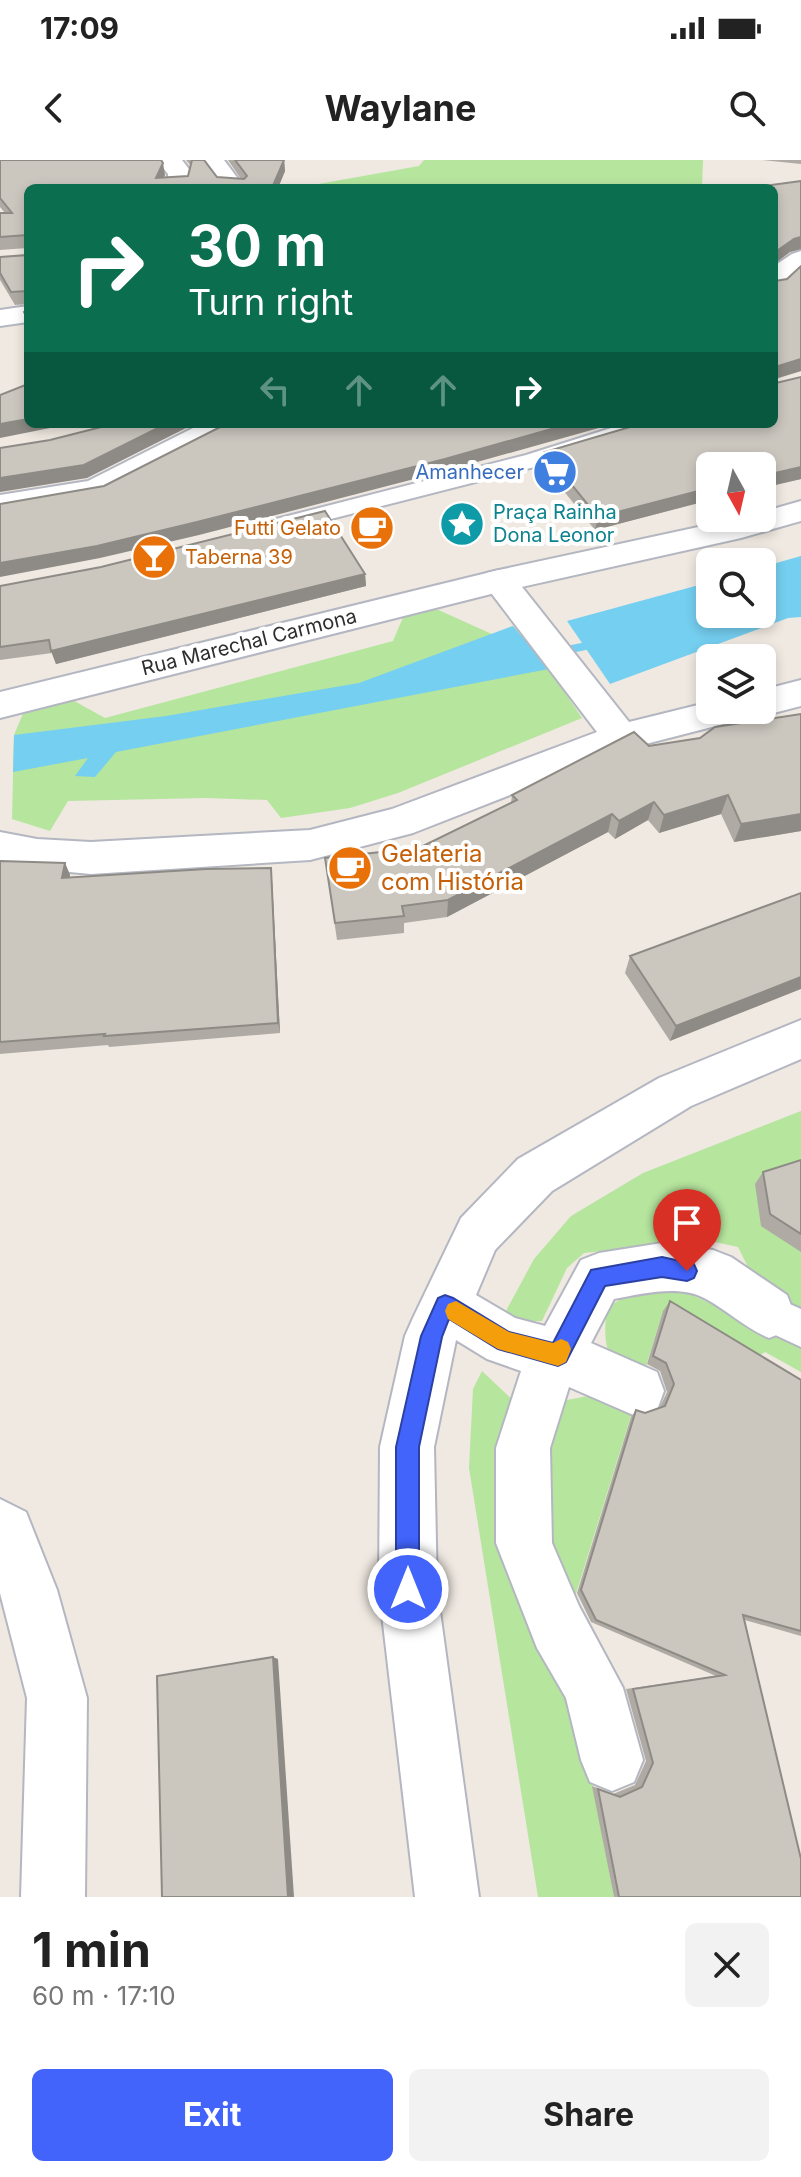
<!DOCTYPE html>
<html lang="en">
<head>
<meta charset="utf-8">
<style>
	:root { --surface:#fff; --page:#f2f2f2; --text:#222; --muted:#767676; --accent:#4264fb }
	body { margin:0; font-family:Inter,sans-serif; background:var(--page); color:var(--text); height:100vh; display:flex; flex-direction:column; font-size:30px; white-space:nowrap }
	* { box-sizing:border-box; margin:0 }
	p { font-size:26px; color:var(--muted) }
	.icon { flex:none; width:44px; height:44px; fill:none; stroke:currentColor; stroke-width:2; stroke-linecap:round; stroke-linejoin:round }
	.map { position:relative; height:1737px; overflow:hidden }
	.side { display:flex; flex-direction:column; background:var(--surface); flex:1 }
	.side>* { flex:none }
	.top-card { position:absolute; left:24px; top:24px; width:754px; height:244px; border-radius:12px; box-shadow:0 4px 12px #0003; background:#0b6e4f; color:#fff; overflow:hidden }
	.needle { width:52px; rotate:172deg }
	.controls { position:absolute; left:696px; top:292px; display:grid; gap:16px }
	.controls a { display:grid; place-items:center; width:80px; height:80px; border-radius:12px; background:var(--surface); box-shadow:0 4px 12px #0003; font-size:40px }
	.pin { position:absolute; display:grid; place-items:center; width:68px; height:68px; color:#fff; margin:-82px -34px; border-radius:50% 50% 50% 0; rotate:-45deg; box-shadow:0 0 8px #0007 }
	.pin .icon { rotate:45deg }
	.me { position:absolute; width:88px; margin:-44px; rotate:0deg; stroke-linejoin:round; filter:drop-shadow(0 0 6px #0008) }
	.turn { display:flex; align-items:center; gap:28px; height:168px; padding:0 32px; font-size:36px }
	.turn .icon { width:104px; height:104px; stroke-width:2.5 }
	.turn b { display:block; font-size:56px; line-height:68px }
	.lanes { display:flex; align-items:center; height:76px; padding:0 32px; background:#0003; justify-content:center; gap:40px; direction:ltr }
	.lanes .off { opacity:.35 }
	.round { display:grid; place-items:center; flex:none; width:84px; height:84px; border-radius:12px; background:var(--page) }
	.summary { display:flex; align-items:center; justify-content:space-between; height:136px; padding:0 32px }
	h1 { font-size:48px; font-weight:700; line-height:60px }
	.action { display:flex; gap:16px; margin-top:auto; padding:16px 32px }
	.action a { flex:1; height:92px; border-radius:12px; background:var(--accent); color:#fff; font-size:32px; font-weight:700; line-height:92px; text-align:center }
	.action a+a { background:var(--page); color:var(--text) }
	.status { display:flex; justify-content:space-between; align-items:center; height:56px; padding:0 40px; background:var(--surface); direction:ltr }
	.status svg { height:22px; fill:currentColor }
	header { display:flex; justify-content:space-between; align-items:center; height:104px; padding:0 32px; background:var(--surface); font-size:36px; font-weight:700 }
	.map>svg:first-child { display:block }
	.green { fill:#b6e59e }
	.water { fill:#75cff0 }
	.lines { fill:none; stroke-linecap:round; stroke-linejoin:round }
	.stream { fill:#75cff0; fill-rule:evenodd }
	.pedestrian-casing { stroke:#b4b7c1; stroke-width:4 }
	.minor-casing { stroke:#b4b7c1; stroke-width:4 }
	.tertiary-casing { stroke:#b4b7c1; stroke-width:4 }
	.pedestrian { fill:#fff; fill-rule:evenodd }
	.minor { fill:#fff; fill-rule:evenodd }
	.tertiary { fill:#fff; fill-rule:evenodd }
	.wall { fill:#afaba4 }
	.shaded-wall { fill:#8e8b86 }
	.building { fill:#cbc7bf; stroke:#8e8b86; stroke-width:2 }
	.route { fill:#4264fb; stroke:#2b41a3; stroke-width:2 }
	.slow { fill:#f59e0b }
	.labels { text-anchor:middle; stroke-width:8; stroke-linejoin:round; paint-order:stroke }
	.far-shop-label { font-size:20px; fill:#366cbe; stroke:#fff; text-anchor:end }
	.far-culture-label { font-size:20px; fill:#0d838f; stroke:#fff; text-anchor:start }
	.far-food-label { font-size:20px; fill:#c56008; stroke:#fff; text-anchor:end }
	.far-street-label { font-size:20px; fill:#2e2e2e; stroke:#fff }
	.food-label { font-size:24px; fill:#c56008; stroke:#fff; text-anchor:start }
</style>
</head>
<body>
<div class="status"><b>17:09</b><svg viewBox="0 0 49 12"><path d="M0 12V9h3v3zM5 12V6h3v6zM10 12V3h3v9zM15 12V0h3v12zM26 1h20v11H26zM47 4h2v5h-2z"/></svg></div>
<header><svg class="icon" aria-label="back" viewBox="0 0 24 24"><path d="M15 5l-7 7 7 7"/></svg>Waylane<svg class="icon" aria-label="search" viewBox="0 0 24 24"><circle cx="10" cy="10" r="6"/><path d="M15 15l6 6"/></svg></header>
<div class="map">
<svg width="801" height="1737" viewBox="0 0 801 1737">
	<rect width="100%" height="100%" fill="#efe9e1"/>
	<path class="green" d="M 424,0 L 703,0 L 702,28 L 296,28 L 419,6 Z
		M 434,448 L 494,475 L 513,466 L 549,509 L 582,558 L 398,633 L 350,648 L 281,658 L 267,640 L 205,638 L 68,641 L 50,671 L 12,659 L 14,575 L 24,551 L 67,537 L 105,558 L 393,481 L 404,455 Z
		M 801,951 L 801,1152 L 762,1135 L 738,1087 L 706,1080 L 584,1093 L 567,1108 L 542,1161 L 519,1161 L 506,1151 L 534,1099 L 571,1056 L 643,1013 Z
		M 678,1129 L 801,1183 L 801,1212 L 765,1192 L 749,1203 L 663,1151 L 641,1222 C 606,1202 602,1188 607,1147 L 636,1131 Z
		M 482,1211 L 520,1247 L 614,1737 L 538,1737 L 469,1308 L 473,1229 Z
		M 593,1235 L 635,1243 L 570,1453 L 544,1354 L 546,1294 L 557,1242 Z"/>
	<path class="water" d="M 801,396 L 801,457 L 788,458 L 610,524 L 567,461 L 710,422 L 710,454 L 762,454 L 762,407 Z
		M 513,466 L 549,509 L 116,592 L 95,617 L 75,616 L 88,598 L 13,612 L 14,575 L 166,556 L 359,523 Z"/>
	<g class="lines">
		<path class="stream" d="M 602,479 L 606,480 L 606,486 L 556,496 L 550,492 L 556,488 Z"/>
		<g class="pedestrian-casing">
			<path id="pedestrian" d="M 624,264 L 657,264 L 654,269 L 542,305 L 284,371 L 276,369 L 272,364 L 276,359 L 526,295 Z
				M 769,1135 L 801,1149 L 801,1187 L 756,1166 L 751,1153 L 756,1140 Z"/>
		</g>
		<g class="minor-casing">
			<path id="minor" d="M 157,0 L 182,0 L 192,13 L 188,26 L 160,28 L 168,19 L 168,14 Z
				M 200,0 L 224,0 L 245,28 L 221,28 Z
				M 801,91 L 801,111 L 783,129 L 774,131 L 774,106 L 792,94 Z
				M 28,146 L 28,162 L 0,166 L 0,150 Z
				M 201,264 L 239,264 L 234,270 L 107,336 L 0,355 L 0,335 L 88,321 Z
				M 801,341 L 801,361 L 741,378 L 499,432 L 0,558 L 0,532 L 499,410 L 740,358 L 762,358 L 762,352 Z
				M 801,860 L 801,899 L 691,946 L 552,1031 L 495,1090 L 476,1135 L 515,1158 L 545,1166 L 581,1100 L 599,1093 L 662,1083 L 713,1090 L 731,1097 L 787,1135 L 794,1153 L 787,1171 L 769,1178 C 745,1168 728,1151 706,1139 C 680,1124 642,1134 614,1139 L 591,1183 L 657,1212 L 664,1231 L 657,1250 L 638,1257 L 569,1227 L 550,1288 L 552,1383 L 579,1446 L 623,1528 L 643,1600 L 634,1622 L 612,1631 L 590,1622 L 581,1600 L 566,1538 L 537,1488 L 496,1383 L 496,1288 L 521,1211 L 487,1199 L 456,1180 L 434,1287 L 437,1429 L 479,1737 L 415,1737 L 379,1429 L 380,1287 L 405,1176 L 413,1158 L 461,1058 L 518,999 L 659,918 Z
				M 0,1339 L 26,1352 L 57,1430 L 87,1538 L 85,1737 L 21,1737 L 27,1538 L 0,1433 Z"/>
		</g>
		<g class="tertiary-casing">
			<path id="tertiary" d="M 499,410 L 511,413 L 629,562 L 710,542 L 710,550 L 762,550 L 762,530 L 801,520 L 801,546 L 762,556 L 748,550 L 743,559 L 630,588 L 413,673 L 310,700 L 91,714 L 37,709 L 0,702 L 0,672 L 37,679 L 91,682 L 310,670 L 392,649 L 597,572 L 482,421 L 487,413 Z"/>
		</g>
		<use href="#pedestrian" class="pedestrian"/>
		<use href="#minor" class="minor"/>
		<use href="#tertiary" class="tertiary"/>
	</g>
	<path class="wall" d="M 0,0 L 165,15 L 164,17 L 188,16 L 191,6 L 186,0 L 204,0 L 217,17 L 241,19 L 228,0 L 284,0 L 285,11 L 278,28 L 28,28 L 28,166 L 24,152 L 28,149 L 27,144 L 15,145 L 0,120 L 0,97 L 27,95 L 27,88 L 0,90 L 0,53 L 5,53 L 0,47 Z
		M 762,0 L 801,0 L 801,4 Z
		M 801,21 L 801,89 L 790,92 L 775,103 L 775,121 L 787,119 L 801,106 L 801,211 L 776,219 L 776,223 L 801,217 L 801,319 L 762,328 L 762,306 L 710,306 L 710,340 L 595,370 L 543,305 L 545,292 L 640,264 L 774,264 L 774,28 L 748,28 Z
		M 365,414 L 366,426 L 56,504 L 52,493 L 0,500 L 0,426 Z
		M 801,554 L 801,671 L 734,682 L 721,654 L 659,673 L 648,660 L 615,679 L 608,672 L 447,757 L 404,763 L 404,773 L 337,780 L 325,698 L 419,688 L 511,643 L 512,635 L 649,586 L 700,578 Z
		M 0,701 L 65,703 L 70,715 L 69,718 L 271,708 L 272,720 L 280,873 L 109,887 L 108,885 L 0,894 Z
		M 801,733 L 670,881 L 625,813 L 630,796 Z
		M 801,1000 L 801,1092 L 761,1066 L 755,1024 L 763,1012 Z
		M 670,1141 L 801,1220 L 801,1476 L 745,1460 L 801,1737 L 614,1737 L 592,1626 L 613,1634 L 635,1625 L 646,1601 L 626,1529 L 716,1516 L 591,1462 L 577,1433 L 631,1257 L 636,1250 L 645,1253 L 660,1247 L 667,1232 L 660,1211 L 647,1204 L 663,1151 Z"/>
	<path class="shaded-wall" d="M 284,0 L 285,11 L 278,28 L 272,28 Z
		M 163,3 L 165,15 L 159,28 L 156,18 Z
		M 801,77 L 801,89 L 790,92 L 774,104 L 774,93 L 794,79 Z
		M 801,199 L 801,211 L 774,219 L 775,207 Z
		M 28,259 L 28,264 L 70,264 L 0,278 L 0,264 Z
		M 166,264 L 194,264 L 87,318 L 0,332 L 0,318 Z
		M 569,264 L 613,264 L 445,311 L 199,375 L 100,398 L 0,417 L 0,403 Z
		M 801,307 L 801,319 L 762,328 L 762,316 Z
		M 710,328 L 710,340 L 595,370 L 598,357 Z
		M 365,414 L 366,426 L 56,504 L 51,491 Z
		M 728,635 L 721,654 L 659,673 L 664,655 Z
		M 654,642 L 648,660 L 615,679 L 619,661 Z
		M 612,654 L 608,672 L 447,757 L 448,740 Z
		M 801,654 L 801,671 L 734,682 L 741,664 Z
		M 65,703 L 70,715 L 67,730 L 62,718 Z
		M 271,708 L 272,720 L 280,873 L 278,863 Z
		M 801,817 L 801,829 L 670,881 L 676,866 Z
		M 273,1497 L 278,1499 L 294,1737 L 288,1737 Z"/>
	<path class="building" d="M 0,0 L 161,0 L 163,3 L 156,18 L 188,16 L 192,0 L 204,0 L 217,17 L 244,19 L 247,16 L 235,0 L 284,0 L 272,28 L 28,28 L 28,159 L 24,152 L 28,149 L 27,131 L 11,132 L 0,113 L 0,97 L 27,95 L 27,75 L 0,77 L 0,53 L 12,53 L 0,38 Z
		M 801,21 L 801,77 L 794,79 L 774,93 L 775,121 L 787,119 L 801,106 L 801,199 L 775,207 L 776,223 L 801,217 L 801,307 L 762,316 L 762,306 L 710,306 L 710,328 L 598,357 L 545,292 L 640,264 L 774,264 L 774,28 L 748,28 Z
		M 28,224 L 28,259 L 0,264 L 0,235 Z
		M 113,264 L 166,264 L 84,305 L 0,318 L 0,288 L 50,280 Z
		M 226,264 L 569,264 L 445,299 L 197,362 L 97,386 L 0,403 L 0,344 L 104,326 Z
		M 325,351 L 365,414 L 51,491 L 49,480 L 0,487 L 0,426 L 101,407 Z
		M 801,554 L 801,654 L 741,664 L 728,635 L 664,655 L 654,642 L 619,661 L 612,654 L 448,740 L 402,746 L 404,756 L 335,763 L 325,698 L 419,688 L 517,640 L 512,635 L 634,572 L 649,586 L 700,578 L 715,567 Z
		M 0,701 L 65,703 L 62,718 L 206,709 L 271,708 L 278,863 L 104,876 L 105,874 L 0,882 Z
		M 801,733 L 801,817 L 676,866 L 630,796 Z
		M 801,1000 L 801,1074 L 770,1054 L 763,1012 Z
		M 670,1141 L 801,1220 L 801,1471 L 743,1455 L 801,1699 L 801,1737 L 619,1737 L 598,1629 L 620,1637 L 642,1627 L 653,1603 L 633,1529 L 725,1515 L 596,1460 L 581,1430 L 636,1250 L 645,1253 L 665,1246 L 674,1224 L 666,1203 L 653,1196 Z
		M 273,1497 L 288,1737 L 162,1737 L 157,1516 Z"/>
	<path class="route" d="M 662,1097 L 694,1104 L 697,1111 L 694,1118 L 687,1121 L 662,1117 L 605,1126 L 566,1202 L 558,1206 L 498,1189 L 449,1159 L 442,1177 L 419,1287 L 419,1429 L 416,1437 L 408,1441 L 399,1437 L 396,1429 L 396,1287 L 421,1176 L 438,1138 L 445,1135 L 453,1138 L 509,1172 L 553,1183 L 591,1110 Z"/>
	<path class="slow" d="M 456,1141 L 509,1172 L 553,1183 L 561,1179 L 568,1182 L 571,1189 L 566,1202 L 558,1206 L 498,1189 L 448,1159 L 445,1151 L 448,1144 Z"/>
	<defs>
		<g id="supermarket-disc" transform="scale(2.3)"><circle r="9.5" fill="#3f7fe0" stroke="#fff"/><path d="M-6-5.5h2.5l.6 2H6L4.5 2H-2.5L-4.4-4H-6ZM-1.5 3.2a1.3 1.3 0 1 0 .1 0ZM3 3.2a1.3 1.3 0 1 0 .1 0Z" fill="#fff"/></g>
		<g id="sight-disc" transform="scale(2.3)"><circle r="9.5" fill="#0f9aa8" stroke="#fff"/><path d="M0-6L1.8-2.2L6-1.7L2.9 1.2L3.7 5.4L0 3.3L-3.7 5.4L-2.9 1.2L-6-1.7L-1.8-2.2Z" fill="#fff"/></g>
		<g id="cafe-disc" transform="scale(2.3)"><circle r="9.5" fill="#e8710a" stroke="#fff"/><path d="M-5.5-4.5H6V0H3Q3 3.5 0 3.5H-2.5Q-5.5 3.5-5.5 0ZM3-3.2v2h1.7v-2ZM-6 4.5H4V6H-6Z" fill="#fff"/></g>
		<g id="bar-disc" transform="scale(2.3)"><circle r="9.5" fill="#e8710a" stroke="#fff"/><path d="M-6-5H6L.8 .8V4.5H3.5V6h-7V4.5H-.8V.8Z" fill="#fff"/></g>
	</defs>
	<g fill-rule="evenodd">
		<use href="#supermarket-disc" x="555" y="312"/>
		<use href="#sight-disc" x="462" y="364"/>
		<use href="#cafe-disc" x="372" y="368"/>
		<use href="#bar-disc" x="154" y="397"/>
		<use href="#cafe-disc" x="350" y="708"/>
	</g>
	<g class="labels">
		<g class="far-shop-label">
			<text x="524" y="319">Amanhecer</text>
		</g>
		<g class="far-culture-label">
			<text x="493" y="359">Praça Rainha<tspan x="493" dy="23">Dona Leonor</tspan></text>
		</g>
		<g class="far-food-label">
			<text x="341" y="375">Futti Gelato</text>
			<text x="185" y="404" text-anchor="start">Taberna 39</text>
		</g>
		<g class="far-street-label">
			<text transform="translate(249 482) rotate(-14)" y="7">Rua Marechal Carmona</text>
		</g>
		<g class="food-label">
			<text x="381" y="702">Gelateria<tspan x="381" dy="28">com História</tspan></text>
		</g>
	</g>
</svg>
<div class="controls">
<a><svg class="needle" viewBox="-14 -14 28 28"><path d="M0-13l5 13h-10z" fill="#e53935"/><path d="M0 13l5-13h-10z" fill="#767676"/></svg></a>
<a><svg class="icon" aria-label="search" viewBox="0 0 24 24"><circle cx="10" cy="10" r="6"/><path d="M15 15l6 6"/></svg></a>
<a><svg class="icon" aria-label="layers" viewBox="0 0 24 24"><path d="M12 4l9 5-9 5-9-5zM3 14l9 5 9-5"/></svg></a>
</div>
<div class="pin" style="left:687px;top:1111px;background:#d93025"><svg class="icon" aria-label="arrive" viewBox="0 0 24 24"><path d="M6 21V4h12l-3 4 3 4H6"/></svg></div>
<svg class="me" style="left:408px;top:1429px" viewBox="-20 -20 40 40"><circle r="17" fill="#4264fb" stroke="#fff" stroke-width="3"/><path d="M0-11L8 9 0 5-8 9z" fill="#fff"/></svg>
<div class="top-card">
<div class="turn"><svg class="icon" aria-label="right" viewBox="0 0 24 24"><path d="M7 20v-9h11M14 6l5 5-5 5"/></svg><div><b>30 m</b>Turn right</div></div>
<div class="lanes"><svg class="icon off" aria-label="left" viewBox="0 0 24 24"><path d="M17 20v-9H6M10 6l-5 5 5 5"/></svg><svg class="icon off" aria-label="ahead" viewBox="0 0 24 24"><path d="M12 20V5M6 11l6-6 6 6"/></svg><svg class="icon off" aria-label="ahead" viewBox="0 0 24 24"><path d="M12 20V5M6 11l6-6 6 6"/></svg><svg class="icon" aria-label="right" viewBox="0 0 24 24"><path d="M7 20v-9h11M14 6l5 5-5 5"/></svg></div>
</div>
</div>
<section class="side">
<div class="summary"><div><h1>1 min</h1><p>60 m · 17:10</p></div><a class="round"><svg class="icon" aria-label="close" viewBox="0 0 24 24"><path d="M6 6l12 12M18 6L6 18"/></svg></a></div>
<div class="action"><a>Exit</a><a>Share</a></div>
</section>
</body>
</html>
